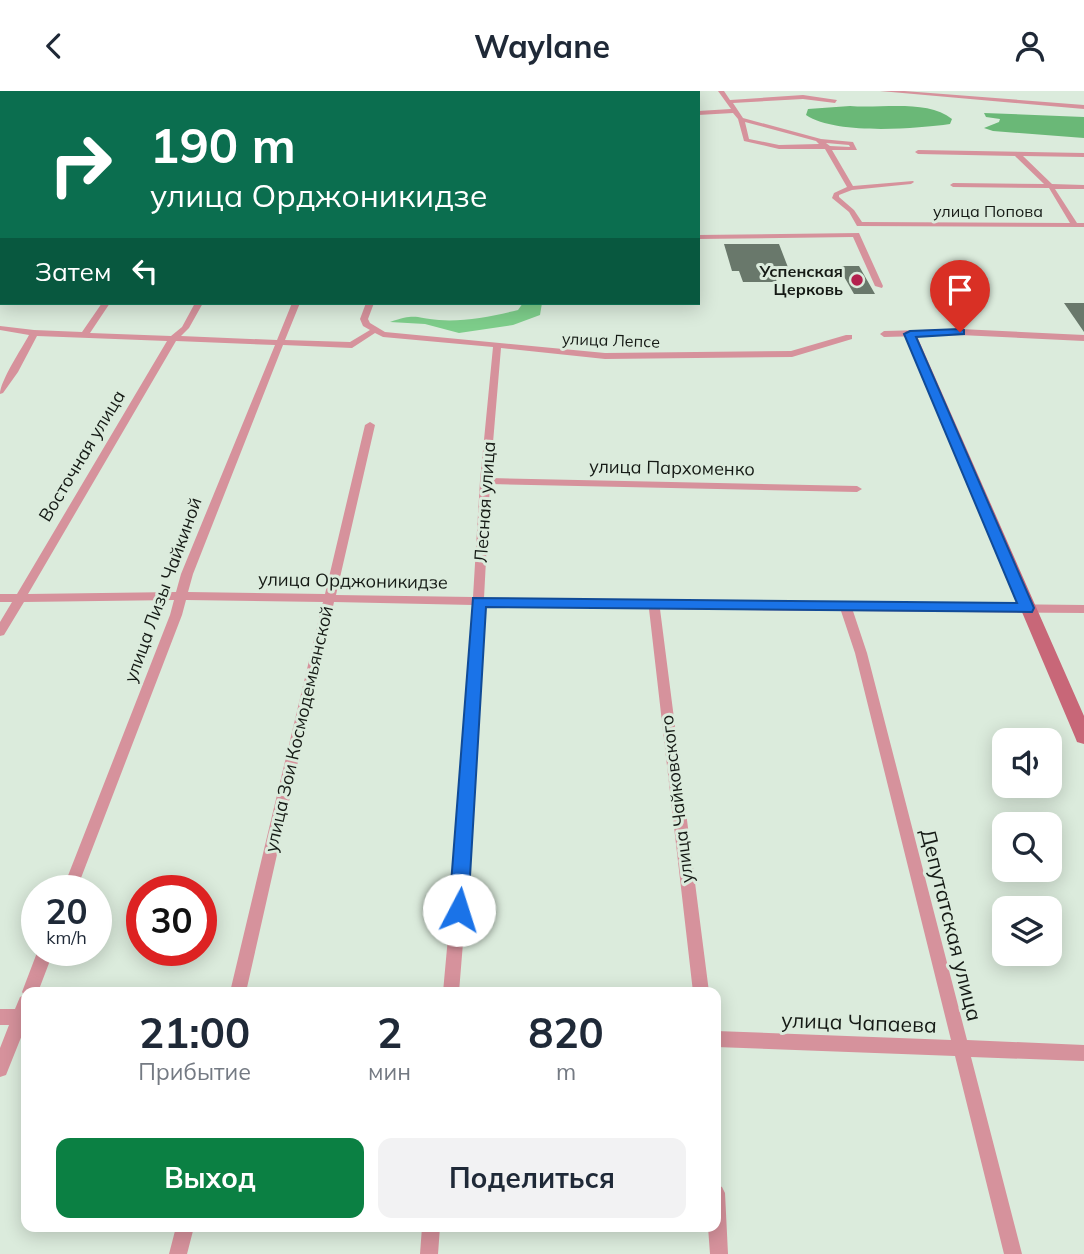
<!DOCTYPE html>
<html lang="ru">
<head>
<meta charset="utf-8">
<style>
	:root { --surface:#fff; --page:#f2f2f3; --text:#1f2937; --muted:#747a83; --accent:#0b8043 }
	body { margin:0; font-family:Mulish,sans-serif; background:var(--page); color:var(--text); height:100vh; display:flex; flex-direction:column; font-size:26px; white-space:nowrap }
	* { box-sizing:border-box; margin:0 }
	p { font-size:23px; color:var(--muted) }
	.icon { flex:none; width:38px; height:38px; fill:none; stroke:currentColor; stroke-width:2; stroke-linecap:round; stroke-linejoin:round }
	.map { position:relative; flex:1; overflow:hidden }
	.details { position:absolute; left:21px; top:896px; width:700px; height:245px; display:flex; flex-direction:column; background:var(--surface); border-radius:14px; box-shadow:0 4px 18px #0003 }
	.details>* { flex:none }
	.banner { position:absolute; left:0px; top:0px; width:700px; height:214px; box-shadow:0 4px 18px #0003; background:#0b6e4f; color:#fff; overflow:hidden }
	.fabs { position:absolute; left:992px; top:637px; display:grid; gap:14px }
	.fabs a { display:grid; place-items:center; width:70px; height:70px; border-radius:14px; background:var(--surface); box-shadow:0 4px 18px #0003; font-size:35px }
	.speed { position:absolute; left:21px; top:784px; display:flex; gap:14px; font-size:35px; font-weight:700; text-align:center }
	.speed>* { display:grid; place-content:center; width:91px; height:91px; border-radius:50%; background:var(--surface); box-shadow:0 4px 18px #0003; line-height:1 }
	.speed small { font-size:18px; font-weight:400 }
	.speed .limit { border:10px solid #d22; background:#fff; color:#111 }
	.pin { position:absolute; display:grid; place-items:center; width:60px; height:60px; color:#fff; margin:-72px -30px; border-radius:50% 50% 50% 0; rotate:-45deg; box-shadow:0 0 7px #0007 }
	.pin .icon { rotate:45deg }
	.me { position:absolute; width:77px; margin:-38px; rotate:5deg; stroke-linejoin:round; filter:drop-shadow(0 0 5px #0008) }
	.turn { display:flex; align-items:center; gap:24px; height:147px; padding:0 35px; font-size:32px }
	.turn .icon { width:91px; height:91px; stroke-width:2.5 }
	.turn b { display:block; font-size:49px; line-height:60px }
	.then { display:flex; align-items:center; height:66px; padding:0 35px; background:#0003; gap:14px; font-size:26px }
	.eta { display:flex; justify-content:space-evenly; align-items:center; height:119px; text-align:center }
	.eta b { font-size:42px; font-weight:700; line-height:49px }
	.primary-button { display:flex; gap:14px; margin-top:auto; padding:14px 35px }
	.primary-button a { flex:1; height:80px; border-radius:14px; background:var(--accent); color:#fff; font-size:28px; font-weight:700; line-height:80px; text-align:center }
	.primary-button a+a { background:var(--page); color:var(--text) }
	header { display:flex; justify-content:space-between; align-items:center; height:91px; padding:0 35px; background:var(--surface); font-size:32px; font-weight:700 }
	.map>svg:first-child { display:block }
	.forest { fill:#7dcd8a }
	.water { fill:#6ab877 }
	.building { fill:#69786b }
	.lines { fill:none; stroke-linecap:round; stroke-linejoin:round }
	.street { fill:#d6929c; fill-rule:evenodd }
	.secondary { fill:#c86778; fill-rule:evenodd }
	.route { fill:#1a73e8; stroke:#114b97; stroke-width:2 }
	.poi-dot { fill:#b3214d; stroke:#dbebdc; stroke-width:2.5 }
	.labels { text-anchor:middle; stroke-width:6; stroke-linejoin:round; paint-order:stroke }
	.far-street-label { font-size:16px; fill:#151a15; stroke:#dbebdc }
	.far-poi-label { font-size:16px; font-weight:bold; fill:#151a15; stroke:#dbebdc; text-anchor:end }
	.street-label { font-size:18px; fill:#151a15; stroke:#dbebdc }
	.near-street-label { font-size:21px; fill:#151a15; stroke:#dbebdc }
</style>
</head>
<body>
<header><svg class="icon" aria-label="back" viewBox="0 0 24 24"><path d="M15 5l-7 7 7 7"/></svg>Waylane<svg class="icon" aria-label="person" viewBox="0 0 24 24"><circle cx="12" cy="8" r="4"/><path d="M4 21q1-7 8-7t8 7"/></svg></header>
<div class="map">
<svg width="1084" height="1163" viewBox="0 0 1084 1163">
	<rect width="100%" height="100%" fill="#dbebdc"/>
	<path class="forest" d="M 0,0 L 293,0 L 294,2 L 2,2 L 0,54 Z
		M 523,212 L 542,212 L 540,224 L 513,234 L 459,242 L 425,233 L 390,231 C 417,222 414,227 439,229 C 464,231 493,225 518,219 Z"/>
	<path class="water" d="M 850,15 C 880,18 927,8 952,28 L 950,33 C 914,38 836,44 806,24 L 808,18 Z
		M 984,22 L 1084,26 L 1084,47 L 993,40 L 984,37 L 999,31 L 1000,28 L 986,26 Z"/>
	<path class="building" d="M 724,153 L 779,153 L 789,179 L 772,179 L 777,191 L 743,191 L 739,180 L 732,180 Z
		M 838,175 L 859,175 L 875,203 L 854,203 Z
		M 1064,212 L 1084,212 L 1084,241 Z"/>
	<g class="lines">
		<path class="street" d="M 475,0 L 481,0 L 481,2 L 475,2 Z
			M 718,0 L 724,0 L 730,9 L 803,4 L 837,9 L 835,12 L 803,8 L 733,12 L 743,27 L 821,48 L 853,51 L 857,59 L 832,59 L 853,95 L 913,90 L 914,91 L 911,93 L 852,99 L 839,104 L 839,106 L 854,119 L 862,131 L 1070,132 L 1049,97 L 953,96 L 950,94 L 953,92 L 1044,93 L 1015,65 L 918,63 L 915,61 L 918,59 L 1084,62 L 1084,66 L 1023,65 L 1052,93 L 1084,94 L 1084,98 L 1055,98 L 1077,132 L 1084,132 L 1084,136 L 857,135 L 849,121 L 832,107 L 834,102 L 847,96 L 825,58 L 779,58 L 744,50 L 738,28 L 733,22 L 698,24 L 698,20 L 731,18 ZM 745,31 L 816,50 L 819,53 L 779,54 L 749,48 ZM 826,52 L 849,54 L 850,56 L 830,55 Z
			M 880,0 L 904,0 L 1084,14 L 1084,18 Z
			M 859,142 L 883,195 L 882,197 L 875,195 L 853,146 L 698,148 L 698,144 Z
			M 0,163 L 2,163 L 2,168 L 0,168 Z
			M 102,212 L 110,212 L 90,242 L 171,245 L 182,236 L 195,212 L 203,212 L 189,237 L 181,245 L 277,249 L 292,212 L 300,212 L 285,249 L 350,251 L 370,239 L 363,235 L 360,228 L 366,212 L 374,212 L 368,228 L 370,232 L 385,241 L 605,262 L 791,260 L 846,244 L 852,244 L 852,248 L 792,266 L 605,268 L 501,257 L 490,387 L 857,395 L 862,398 L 857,401 L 490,393 L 484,507 L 1084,514 L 1084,522 L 853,520 L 867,562 L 967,949 L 1084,954 L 1084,970 L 971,966 L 1022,1163 L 1004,1163 L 955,965 L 716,956 L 716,940 L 951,949 L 855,562 L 841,520 L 660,518 L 709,901 L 693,901 L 649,518 L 484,514 L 475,704 L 459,901 L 443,901 L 461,704 L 473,514 L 334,511 L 246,901 L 230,901 L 323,511 L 186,509 L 182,524 L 76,800 L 62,800 L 170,524 L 174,509 L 24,511 L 4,544 L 0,545 L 0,531 L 12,511 L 0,511 L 0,503 L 17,503 L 167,250 L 37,245 L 18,281 L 3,302 L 0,303 C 0,290 22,257 29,244 L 0,239 L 0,235 L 34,239 L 82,241 ZM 375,242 L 383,246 L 493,256 L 480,390 L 473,506 L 336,504 L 375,334 L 370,331 L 365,334 L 325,503 L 188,501 L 193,483 L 283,254 L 352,257 ZM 176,250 L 275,254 L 181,483 L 176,501 L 28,503 Z
			M 960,238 L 1084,244 L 1084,250 L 960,244 L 884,246 L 880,243 L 884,240 Z
			M 38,859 L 54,859 L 38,901 L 26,901 L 26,934 L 6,984 L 0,986 L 0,957 L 9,934 L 0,934 L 0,918 L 15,918 L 20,906 L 24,904 L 22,901 Z
			M 716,1093 L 722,1096 L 725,1102 L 728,1163 L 710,1163 L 708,1136 L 716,1136 Z
			M 176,1136 L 194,1136 L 187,1163 L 169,1163 Z
			M 422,1136 L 440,1136 L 438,1163 L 420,1163 Z"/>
		<path class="secondary" d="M 906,240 L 916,243 L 1084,625 L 1084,653 L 1077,651 L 1075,646 L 904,243 Z"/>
	</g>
	<path class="route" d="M 960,238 L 964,239 L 964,243 L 916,246 L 1034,517 L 1032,521 L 486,516 L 468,819 L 466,825 L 459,828 L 452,825 L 449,819 L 473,507 L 1017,512 L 904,243 L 910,240 Z"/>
	<circle class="poi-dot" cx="857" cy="189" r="7"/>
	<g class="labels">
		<g class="far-street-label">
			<text x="988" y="126">улица Попова</text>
			<text transform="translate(611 249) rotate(2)" y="6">улица Лепсе</text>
		</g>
		<g class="far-poi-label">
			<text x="843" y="186">Успенская<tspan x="843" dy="18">Церковь</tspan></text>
		</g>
		<g class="street-label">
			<text transform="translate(82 365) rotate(-59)" y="6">Восточная улица</text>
			<text transform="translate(672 377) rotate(1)" y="6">улица Пархоменко</text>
			<text transform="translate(485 411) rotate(-86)" y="6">Лесная улица</text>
			<text transform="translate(353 490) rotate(1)" y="6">улица Орджоникидзе</text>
			<text transform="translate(163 499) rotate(-70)" y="6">улица Лизы Чайкиной</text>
			<text transform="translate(299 638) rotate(-77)" y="6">улица Зои Космодемьянской</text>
			<text transform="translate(677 708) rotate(-97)" y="6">улица Чайковского</text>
		</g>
		<g class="near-street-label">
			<text transform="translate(951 834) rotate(76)" y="7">Депутатская улица</text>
			<text transform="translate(859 932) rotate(2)" y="7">улица Чапаева</text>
		</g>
	</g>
</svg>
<div class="fabs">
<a><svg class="icon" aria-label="sound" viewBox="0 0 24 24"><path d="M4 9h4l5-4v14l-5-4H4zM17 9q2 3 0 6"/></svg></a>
<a><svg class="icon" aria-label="search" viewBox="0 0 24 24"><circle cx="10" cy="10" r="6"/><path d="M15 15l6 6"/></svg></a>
<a><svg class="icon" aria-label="layers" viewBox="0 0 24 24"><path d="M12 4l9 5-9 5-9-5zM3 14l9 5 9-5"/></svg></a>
</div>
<div class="speed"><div>20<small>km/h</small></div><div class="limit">30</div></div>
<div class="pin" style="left:960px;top:241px;background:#d93025"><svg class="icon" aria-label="arrive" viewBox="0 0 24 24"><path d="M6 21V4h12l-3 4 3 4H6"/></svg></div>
<svg class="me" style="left:459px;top:819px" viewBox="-20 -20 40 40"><circle r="19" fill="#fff"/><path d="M0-13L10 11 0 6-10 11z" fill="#1a73e8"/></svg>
<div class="banner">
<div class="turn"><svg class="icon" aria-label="right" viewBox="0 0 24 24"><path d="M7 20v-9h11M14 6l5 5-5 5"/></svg><div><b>190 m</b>улица Орджоникидзе</div></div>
<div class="then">Затем<svg class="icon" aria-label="left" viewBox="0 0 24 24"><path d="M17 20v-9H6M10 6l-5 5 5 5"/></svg></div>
</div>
<section class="details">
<div class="eta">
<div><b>21:00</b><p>Прибытие</p></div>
<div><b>2</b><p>мин</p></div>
<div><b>820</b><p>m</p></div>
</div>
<div class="primary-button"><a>Выход</a><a>Поделиться</a></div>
</section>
</div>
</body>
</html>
